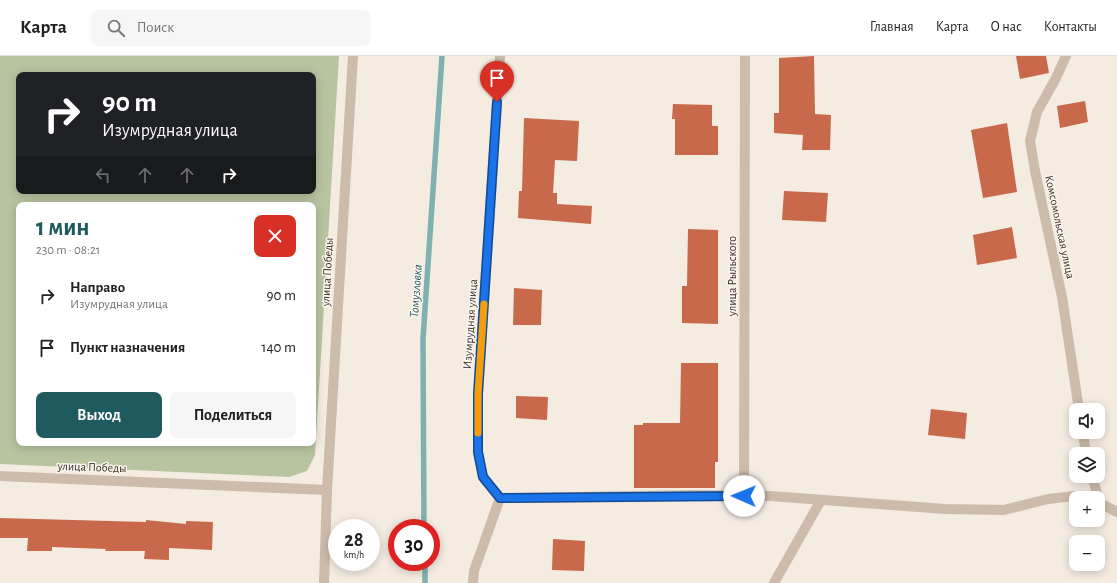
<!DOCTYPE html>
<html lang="ru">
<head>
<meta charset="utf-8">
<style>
	:root { --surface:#fff; --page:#f6f6f6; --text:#222; --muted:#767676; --line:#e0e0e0; --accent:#1f5a5e }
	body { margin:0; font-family:"Alegreya Sans",sans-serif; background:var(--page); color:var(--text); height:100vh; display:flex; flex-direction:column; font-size:15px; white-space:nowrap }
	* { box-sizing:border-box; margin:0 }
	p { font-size:13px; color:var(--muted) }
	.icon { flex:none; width:22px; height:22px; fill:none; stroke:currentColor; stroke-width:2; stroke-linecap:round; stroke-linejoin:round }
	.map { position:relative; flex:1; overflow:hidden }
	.side { position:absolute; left:16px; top:146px; width:300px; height:244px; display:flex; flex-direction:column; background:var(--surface); border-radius:8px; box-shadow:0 2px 10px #0003 }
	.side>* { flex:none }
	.banner { position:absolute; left:16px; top:16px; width:300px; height:122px; border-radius:8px; box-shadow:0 2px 10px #0003; background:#202124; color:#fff; overflow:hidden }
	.buttons { position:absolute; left:1069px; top:347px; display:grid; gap:8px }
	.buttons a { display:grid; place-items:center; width:36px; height:36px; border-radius:8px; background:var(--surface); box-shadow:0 2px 10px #0003; font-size:20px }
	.speed { position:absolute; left:328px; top:463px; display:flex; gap:8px; font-size:20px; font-weight:700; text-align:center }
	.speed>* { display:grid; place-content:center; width:52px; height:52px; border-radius:50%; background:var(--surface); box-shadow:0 2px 10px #0003; line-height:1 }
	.speed small { font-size:10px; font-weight:400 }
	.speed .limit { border:6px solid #d22; background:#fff; color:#111 }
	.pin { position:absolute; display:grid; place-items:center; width:34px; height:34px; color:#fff; margin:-41px -17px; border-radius:50% 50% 50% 0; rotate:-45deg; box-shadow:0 0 4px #0007 }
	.pin .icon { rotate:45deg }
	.me { position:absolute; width:44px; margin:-22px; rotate:271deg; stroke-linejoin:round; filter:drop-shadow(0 0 3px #0008) }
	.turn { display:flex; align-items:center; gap:14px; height:84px; padding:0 20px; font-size:18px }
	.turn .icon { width:52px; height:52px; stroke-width:2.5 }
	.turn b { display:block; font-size:28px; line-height:34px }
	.lanes { display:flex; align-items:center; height:38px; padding:0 20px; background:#0003; justify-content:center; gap:20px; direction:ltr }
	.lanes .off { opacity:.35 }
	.round { display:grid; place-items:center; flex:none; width:42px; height:42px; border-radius:8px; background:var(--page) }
	.summary { display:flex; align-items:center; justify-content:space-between; height:68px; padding:0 20px }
	h1 { font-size:24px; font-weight:700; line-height:30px; color:var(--accent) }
	.primary-button { display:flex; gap:8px; margin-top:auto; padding:8px 20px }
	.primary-button a { flex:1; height:46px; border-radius:8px; background:var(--accent); color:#fff; font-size:16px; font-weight:700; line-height:46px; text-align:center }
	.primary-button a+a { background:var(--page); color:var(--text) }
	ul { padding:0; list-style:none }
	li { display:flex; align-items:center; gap:12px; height:52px; padding:0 20px }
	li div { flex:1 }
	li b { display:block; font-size:15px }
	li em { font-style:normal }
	header { display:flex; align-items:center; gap:24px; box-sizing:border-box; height:56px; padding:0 20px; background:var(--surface); border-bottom:1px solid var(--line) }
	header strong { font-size:19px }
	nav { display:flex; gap:22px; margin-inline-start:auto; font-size:14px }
	.search { width:280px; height:36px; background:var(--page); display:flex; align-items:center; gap:10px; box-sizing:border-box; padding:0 14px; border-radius:8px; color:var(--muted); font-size:15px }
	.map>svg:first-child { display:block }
	.green { fill:#b8c4a0; fill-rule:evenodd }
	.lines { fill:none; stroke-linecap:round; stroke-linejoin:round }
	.stream { stroke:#7fb0b2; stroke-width:5.5 }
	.building { fill:#c8694b }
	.street { stroke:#cdbbac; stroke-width:10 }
	.route-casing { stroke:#114b97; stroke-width:10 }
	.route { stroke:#1a73e8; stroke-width:7 }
	.slow { stroke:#f59e0b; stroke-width:7 }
	.labels { text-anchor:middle; stroke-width:3; stroke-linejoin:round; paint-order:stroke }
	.street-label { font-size:12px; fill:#3b302b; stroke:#fbf5ee }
	.water-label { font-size:13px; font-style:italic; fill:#1f5a5e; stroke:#fbf5ee }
</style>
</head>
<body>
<header>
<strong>Карта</strong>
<div class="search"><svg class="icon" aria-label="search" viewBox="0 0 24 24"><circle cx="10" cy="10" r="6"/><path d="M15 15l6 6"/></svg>Поиск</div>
<nav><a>Главная</a><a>Карта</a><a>О нас</a><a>Контакты</a></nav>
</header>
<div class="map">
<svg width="1117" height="527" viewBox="0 0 1117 527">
	<rect width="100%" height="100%" fill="#f4ebe1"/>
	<path class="green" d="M 0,0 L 339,0 L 315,399 L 307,415 L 289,421 L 0,408 ZM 19,19 L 313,19 L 313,135 L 19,135 ZM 19,149 L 313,149 L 313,387 L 19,387 Z"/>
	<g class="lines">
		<path class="stream" d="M 424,472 L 423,283 L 442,0
			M 425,506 L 425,527"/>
	</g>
	<path class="building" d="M 814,0 L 815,58 L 831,59 L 830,94 L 802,94 L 803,79 L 774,77 L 774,57 L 779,57 L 779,2 Z
		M 1016,0 L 1046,0 L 1049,17 L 1020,23 Z
		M 1085,45 L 1088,66 L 1060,72 L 1057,50 Z
		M 673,48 L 712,49 L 712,70 L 718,70 L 718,99 L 675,99 L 675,63 L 672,63 Z
		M 524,62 L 579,65 L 577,105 L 555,104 L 553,137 L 557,137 L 557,148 L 592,150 L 591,168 L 518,162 L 519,135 L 522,135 Z
		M 1007,67 L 1017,136 L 983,142 L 971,74 Z
		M 784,135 L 828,137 L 826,166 L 782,164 Z
		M 1012,171 L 1017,202 L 977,209 L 973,179 Z
		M 688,173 L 718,174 L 718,268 L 682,267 L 682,230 L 687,230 Z
		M 514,232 L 542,234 L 541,269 L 513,269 Z
		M 681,307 L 718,307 L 718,406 L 715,406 L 715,432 L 634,432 L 634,369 L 643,369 L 643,367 L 680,367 Z
		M 516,340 L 548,341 L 547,364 L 516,362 Z
		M 931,353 L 967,357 L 965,383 L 928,379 Z
		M 0,462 L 146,466 L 146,464 L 186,468 L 186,465 L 213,466 L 212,494 L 169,492 L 169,504 L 144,503 L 145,495 L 105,495 L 106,493 L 52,491 L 52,495 L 27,495 L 28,482 L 0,482 Z
		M 553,483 L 585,485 L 584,515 L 552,514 Z"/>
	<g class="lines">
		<path class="street" d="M 1066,0 L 1056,22 L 1037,56 L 1030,85 L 1035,115 L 1062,241 L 1079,354
			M 1083,376 L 1086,398
			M 0,420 L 327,434
			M 1092,420 L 1100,447
			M 744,440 L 745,0
			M 500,442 L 694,439 L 770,440 L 945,453 L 1004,454 L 1048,443 L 1074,440 L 1083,442
			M 1098,446 L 1117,456
			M 324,527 L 327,434 L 353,0
			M 473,527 L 474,515 L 500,442 L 483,421 L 478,396 L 478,338 L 500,0
			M 774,527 L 821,444"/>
	</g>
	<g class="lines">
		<g class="route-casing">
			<path id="route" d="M 497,46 L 478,338 L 478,396 L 483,421 L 500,442 L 744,440"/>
		</g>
		<use href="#route" class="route"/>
		<path class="slow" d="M 478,377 L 478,338 L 484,248"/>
	</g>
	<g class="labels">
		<g class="street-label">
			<text transform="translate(1060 171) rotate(78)" y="4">Комсомольская улица</text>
			<text transform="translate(327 216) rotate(-87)" y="4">улица Победы</text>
			<text transform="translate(732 220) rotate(-90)" y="4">улица Рыльского</text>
			<text transform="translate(470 268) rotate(-86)" y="4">Изумрудная улица</text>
			<text transform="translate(92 411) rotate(2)" y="4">улица Победы</text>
		</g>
		<g class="water-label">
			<text transform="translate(415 235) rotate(-86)" y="5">Томузловка</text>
		</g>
	</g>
</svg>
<div class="buttons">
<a><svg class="icon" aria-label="sound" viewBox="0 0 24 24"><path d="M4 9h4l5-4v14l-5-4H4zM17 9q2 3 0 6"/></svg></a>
<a><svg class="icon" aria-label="layers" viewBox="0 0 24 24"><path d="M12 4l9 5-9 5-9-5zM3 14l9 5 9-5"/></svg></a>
<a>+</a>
<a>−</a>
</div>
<div class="speed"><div>28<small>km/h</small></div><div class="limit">30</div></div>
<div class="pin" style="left:497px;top:46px;background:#d93025"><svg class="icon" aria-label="arrive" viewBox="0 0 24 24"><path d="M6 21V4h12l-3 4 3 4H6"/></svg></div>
<svg class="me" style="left:744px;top:440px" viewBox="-20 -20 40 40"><circle r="19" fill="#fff"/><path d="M0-13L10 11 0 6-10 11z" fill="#1a73e8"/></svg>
<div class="banner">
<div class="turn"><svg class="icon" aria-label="right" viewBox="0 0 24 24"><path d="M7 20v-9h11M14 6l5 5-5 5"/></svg><div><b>90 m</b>Изумрудная улица</div></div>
<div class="lanes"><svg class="icon off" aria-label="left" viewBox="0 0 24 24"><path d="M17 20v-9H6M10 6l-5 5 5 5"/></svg><svg class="icon off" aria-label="ahead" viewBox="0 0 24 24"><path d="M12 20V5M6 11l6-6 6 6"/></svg><svg class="icon off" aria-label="ahead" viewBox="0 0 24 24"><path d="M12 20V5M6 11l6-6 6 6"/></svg><svg class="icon" aria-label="right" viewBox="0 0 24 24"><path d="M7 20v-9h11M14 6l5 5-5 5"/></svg></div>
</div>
<section class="side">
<div class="summary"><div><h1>1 мин</h1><p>230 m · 08:21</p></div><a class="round" style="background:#d93025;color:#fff"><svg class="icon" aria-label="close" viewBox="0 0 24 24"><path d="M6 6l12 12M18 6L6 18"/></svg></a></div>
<ul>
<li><svg class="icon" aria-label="right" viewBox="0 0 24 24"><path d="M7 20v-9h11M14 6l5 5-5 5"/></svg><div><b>Направо</b><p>Изумрудная улица</p></div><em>90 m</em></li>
<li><svg class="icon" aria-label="arrive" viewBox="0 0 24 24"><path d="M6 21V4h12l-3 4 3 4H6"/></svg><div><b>Пункт назначения</b></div><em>140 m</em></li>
</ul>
<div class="primary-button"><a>Выход</a><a>Поделиться</a></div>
</section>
</div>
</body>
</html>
